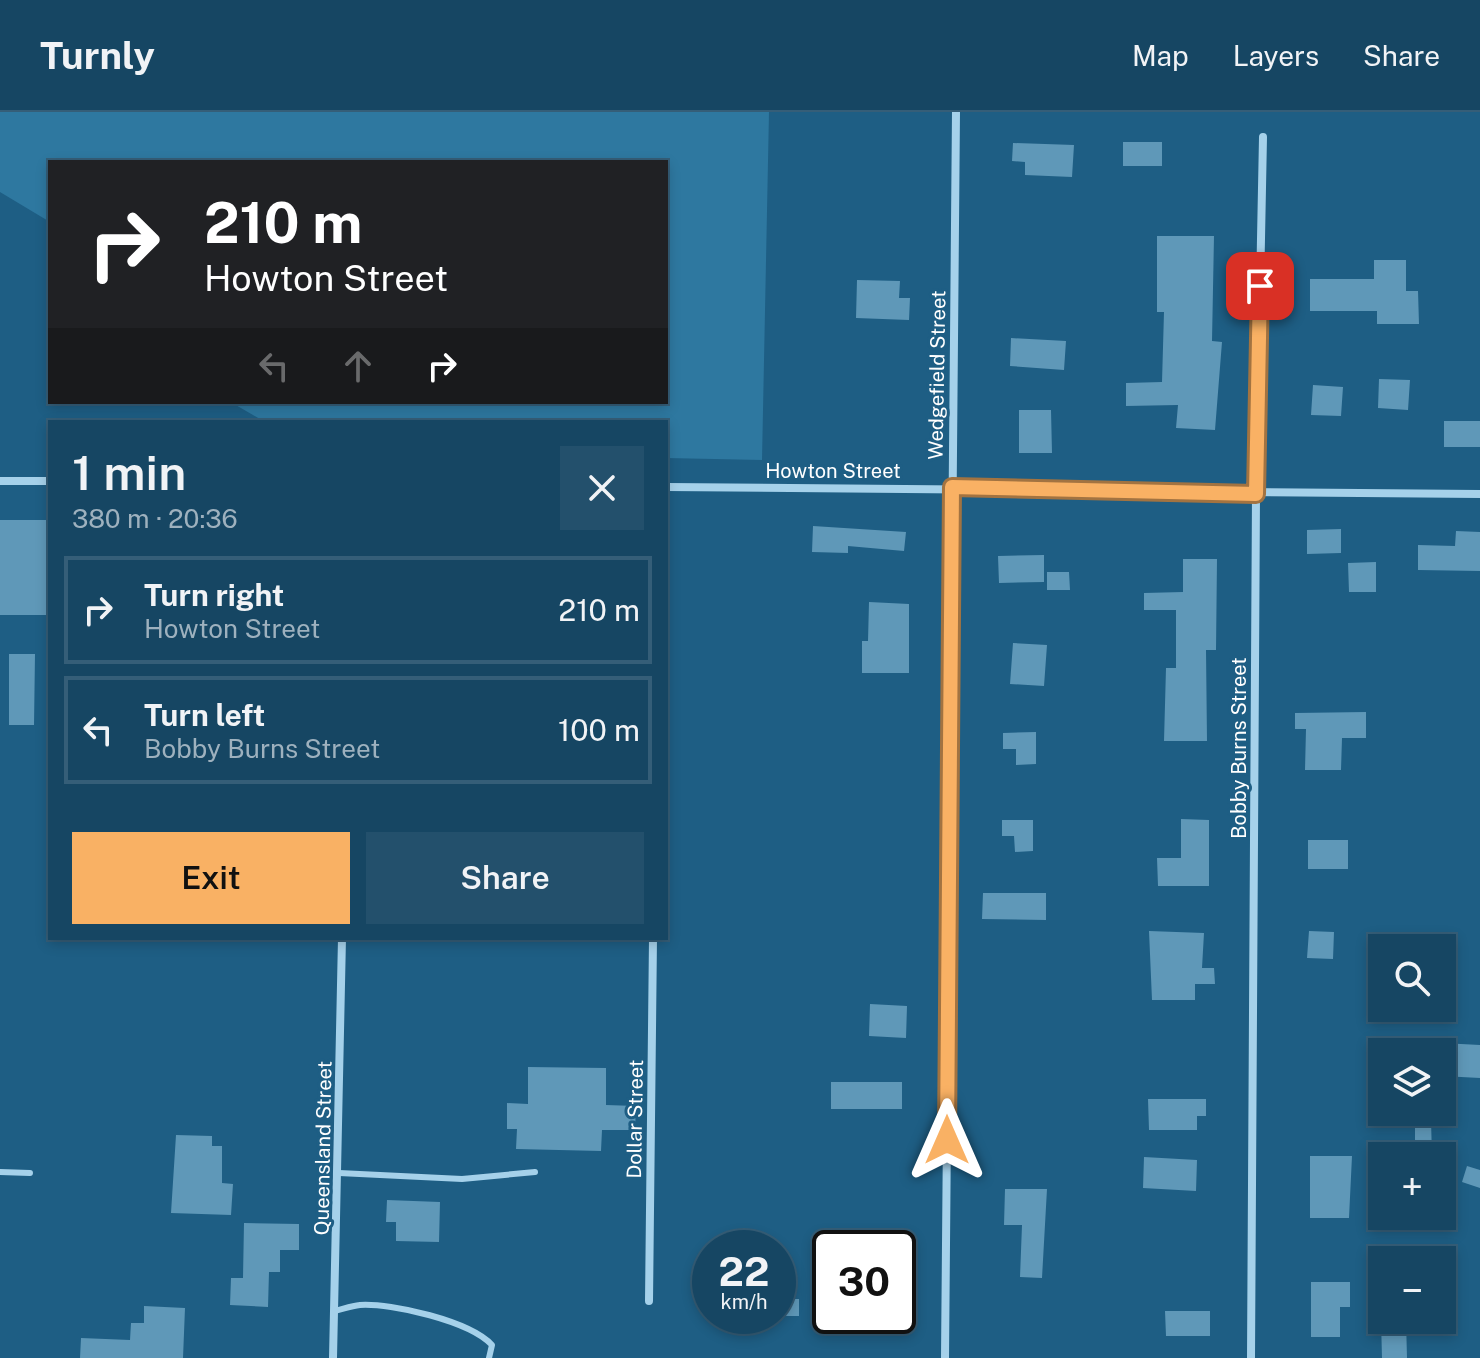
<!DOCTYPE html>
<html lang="en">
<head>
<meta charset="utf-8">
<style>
	:root { --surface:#164663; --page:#23506c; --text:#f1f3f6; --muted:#9eb1be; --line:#355e78; --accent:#f9b164 }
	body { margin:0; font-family:"Public Sans",sans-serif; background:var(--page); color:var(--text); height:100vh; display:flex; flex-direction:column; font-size:30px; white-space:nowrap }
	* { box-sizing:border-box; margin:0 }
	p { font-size:26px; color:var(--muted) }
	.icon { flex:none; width:44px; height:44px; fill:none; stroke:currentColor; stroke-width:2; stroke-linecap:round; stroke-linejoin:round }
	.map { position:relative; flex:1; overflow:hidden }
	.side { position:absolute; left:48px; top:308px; width:620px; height:520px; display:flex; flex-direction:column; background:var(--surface); border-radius:0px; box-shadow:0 4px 12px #0003,0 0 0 2px var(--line) }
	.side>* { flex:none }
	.top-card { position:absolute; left:48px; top:48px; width:620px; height:244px; border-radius:0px; box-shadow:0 4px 12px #0003,0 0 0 2px var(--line); background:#202124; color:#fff; overflow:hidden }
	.buttons { position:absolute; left:1368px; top:822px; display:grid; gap:16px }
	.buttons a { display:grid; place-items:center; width:88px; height:88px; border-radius:0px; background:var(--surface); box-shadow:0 4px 12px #0003,0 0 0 2px var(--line); font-size:40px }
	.speed { position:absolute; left:692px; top:1118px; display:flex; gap:16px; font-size:40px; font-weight:700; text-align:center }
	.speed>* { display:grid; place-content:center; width:104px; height:104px; border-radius:50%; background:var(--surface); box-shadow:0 4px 12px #0003,0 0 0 2px var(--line); line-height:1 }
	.speed small { font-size:20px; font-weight:400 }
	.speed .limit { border:4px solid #111; border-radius:12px; background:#fff; color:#111 }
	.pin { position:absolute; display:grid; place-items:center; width:68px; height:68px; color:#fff; margin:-34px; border-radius:16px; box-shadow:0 4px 12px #0006 }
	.me { position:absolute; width:88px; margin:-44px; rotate:0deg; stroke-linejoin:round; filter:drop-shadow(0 0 6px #0008) }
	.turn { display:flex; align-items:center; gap:28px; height:168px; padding:0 24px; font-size:36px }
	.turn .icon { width:104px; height:104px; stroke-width:2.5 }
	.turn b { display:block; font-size:56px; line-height:68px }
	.lanes { display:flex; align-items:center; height:76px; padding:0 24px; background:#0003; justify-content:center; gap:40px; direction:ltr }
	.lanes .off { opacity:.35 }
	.round { display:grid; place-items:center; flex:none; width:84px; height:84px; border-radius:0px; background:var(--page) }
	.head { display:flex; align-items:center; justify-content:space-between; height:136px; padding:0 24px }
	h1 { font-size:48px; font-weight:600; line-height:60px }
	.primary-button { display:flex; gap:16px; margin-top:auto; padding:16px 24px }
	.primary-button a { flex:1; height:92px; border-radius:0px; background:var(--accent); color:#111; font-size:32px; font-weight:600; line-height:92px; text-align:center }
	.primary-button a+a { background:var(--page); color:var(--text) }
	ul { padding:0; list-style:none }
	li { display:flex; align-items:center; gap:24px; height:108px; margin:0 16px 12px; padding:0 8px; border:4px solid var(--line); border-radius:0px }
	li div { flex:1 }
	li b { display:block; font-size:30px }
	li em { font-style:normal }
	header { display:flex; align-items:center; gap:48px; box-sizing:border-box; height:112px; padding:0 40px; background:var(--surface); border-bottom:2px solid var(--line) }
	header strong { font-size:38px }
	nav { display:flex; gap:44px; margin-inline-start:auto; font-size:28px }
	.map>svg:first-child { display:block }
	.green { fill:#2e78a0 }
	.building { fill:#5f98b8 }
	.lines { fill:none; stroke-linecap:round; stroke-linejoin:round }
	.lane { stroke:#a5d1ea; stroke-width:6 }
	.street { stroke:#a5d1ea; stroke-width:8 }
	.route-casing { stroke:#a27341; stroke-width:20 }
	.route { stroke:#f9b164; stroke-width:14 }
	.labels { text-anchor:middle; stroke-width:6; stroke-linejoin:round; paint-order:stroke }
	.street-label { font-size:20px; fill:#fff; stroke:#1e5e84 }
</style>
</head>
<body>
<header>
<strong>Turnly</strong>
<nav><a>Map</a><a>Layers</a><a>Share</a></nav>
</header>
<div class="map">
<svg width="1480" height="1246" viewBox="0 0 1480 1246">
	<rect width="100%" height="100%" fill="#1e5e84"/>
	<path class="green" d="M 0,0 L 769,0 L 762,348 L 666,346 L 666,310 L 265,310 L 234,292 L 666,290 L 666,50 L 50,50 L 50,110 L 0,80 Z"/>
	<path class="building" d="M 1123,30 L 1162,30 L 1162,54 L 1123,54 Z
		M 1013,31 L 1074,33 L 1072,65 L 1025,63 L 1025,50 L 1012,49 Z
		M 1157,124 L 1214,124 L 1212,229 L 1222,230 L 1215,318 L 1176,316 L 1178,293 L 1126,294 L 1126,271 L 1162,270 L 1164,200 L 1157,200 Z
		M 1374,148 L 1406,148 L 1406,179 L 1418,179 L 1419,212 L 1377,212 L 1377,199 L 1310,199 L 1310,167 L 1374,167 Z
		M 857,168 L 900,169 L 899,186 L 910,186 L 909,208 L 856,206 Z
		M 1011,226 L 1066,229 L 1064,258 L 1010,254 Z
		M 1379,267 L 1410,268 L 1408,298 L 1378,296 Z
		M 1313,273 L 1343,275 L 1341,304 L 1311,303 Z
		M 1019,298 L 1051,298 L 1052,341 L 1019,341 Z
		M 1444,309 L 1480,309 L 1480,335 L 1444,335 Z
		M 0,408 L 50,408 L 50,503 L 0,503 Z
		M 813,414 L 906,420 L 904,439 L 848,434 L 848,441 L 812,440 Z
		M 1341,417 L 1341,441 L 1307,442 L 1307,418 Z
		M 1456,419 L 1480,420 L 1480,459 L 1418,458 L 1418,433 L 1455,434 Z
		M 1044,443 L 1044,470 L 999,471 L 998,444 Z
		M 1183,447 L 1217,447 L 1216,538 L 1206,538 L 1207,629 L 1164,629 L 1166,556 L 1176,556 L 1176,498 L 1144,498 L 1144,481 L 1183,480 Z
		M 1376,450 L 1376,480 L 1349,480 L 1348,451 Z
		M 1047,460 L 1069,460 L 1070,478 L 1047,478 Z
		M 869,490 L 909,492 L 909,561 L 862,561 L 862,529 L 868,529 Z
		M 1013,531 L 1047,533 L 1044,574 L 1010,572 Z
		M 9,542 L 35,542 L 34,613 L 9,613 Z
		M 1366,600 L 1366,626 L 1342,626 L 1341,658 L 1305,658 L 1306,617 L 1295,617 L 1295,601 Z
		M 1036,620 L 1036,652 L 1016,653 L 1016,637 L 1003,637 L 1003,621 Z
		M 1181,707 L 1209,708 L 1209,774 L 1158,774 L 1157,746 L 1181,746 Z
		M 1002,708 L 1033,708 L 1033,739 L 1015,740 L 1014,724 L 1002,724 Z
		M 1308,728 L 1348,728 L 1348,757 L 1308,757 Z
		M 983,781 L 1046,781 L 1046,808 L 982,807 Z
		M 1149,819 L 1204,821 L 1202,856 L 1214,856 L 1215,872 L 1195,872 L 1195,888 L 1152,888 Z
		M 1309,819 L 1334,820 L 1333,847 L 1307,846 Z
		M 870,892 L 907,894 L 906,926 L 869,924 Z
		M 1442,931 L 1480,933 L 1480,966 L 1442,964 Z
		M 528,955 L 606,956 L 606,993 L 636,994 L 635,1018 L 602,1018 L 601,1039 L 516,1037 L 517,1017 L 507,1017 L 507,991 L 528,992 Z
		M 831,970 L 902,970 L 902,997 L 831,997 Z
		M 1148,987 L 1206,987 L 1206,1004 L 1197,1004 L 1197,1018 L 1149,1018 Z
		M 1415,1008 L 1431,1008 L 1432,1044 L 1415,1044 Z
		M 176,1023 L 212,1024 L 212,1034 L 222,1034 L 222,1071 L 233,1072 L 231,1103 L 171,1101 Z
		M 1310,1044 L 1352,1044 L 1349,1106 L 1310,1106 Z
		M 1144,1045 L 1197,1048 L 1196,1079 L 1143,1076 Z
		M 1467,1054 L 1480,1058 L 1480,1076 L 1462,1070 Z
		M 1005,1077 L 1047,1077 L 1042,1166 L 1020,1165 L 1022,1113 L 1004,1113 Z
		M 387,1088 L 440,1090 L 439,1130 L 396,1129 L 396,1110 L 386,1110 Z
		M 244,1111 L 299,1112 L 299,1138 L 280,1138 L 280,1160 L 269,1160 L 268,1195 L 230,1193 L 231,1166 L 243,1166 Z
		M 1311,1170 L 1350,1170 L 1350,1195 L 1340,1195 L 1340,1225 L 1311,1225 Z
		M 778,1187 L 799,1187 L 799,1204 L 778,1204 Z
		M 144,1194 L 185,1196 L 183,1246 L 80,1246 L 81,1226 L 130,1228 L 131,1211 L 144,1211 Z
		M 1165,1199 L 1210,1199 L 1210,1224 L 1166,1224 Z
		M 1381,1208 L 1406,1208 L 1407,1246 L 1382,1246 Z"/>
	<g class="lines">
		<path class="lane" d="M 0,1060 L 30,1061
			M 339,1061 L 462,1067 L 535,1060
			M 334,1199 C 343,1197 351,1194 360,1193 C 392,1191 470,1209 492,1233 L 489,1246"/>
		<path class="street" d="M 0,369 L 50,369
			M 666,375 L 1480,382
			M 649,1189 L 653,826
			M 333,1246 L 342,826
			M 945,1246 L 956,0
			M 1251,1246 L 1256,382 L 1263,25"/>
	</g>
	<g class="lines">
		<g class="route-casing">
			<path id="route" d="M 947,1028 L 952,375 L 1256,382 L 1260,174"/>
		</g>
		<use href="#route" class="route"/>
	</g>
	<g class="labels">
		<g class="street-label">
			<text transform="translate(937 263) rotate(-89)" y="7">Wedgefield Street</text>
			<text x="833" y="366">Howton Street</text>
			<text transform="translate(1239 636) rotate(-90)" y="7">Bobby Burns Street</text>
			<text transform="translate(635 1007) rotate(-89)" y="7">Dollar Street</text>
			<text transform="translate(323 1036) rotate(-89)" y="7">Queensland Street</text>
		</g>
	</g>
</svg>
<div class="buttons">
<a><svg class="icon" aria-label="search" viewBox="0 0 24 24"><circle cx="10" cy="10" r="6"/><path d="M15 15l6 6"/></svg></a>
<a><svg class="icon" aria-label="layers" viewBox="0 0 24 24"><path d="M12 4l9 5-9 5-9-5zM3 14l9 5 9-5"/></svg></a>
<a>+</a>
<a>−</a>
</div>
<div class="speed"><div>22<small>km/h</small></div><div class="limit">30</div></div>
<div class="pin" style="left:1260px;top:174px;background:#d93025"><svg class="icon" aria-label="arrive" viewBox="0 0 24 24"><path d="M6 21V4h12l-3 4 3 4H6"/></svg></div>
<svg class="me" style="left:947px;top:1028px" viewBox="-20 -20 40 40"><path d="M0-17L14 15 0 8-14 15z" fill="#f9b164" stroke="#fff" stroke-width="4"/></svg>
<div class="top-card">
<div class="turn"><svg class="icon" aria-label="right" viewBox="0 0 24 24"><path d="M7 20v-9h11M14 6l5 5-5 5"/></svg><div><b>210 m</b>Howton Street</div></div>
<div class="lanes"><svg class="icon off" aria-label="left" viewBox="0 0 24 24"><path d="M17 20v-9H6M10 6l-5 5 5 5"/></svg><svg class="icon off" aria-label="ahead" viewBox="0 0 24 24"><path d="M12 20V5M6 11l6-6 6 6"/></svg><svg class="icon" aria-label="right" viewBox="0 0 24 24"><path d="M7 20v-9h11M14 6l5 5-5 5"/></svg></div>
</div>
<section class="side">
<div class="head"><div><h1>1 min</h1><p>380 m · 20:36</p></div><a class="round"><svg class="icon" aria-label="close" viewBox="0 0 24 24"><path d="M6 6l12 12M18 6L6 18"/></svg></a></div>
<ul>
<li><svg class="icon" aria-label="right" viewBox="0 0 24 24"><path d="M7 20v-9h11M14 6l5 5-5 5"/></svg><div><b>Turn right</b><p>Howton Street</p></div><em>210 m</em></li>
<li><svg class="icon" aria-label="left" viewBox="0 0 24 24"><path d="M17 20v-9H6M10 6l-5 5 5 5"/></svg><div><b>Turn left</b><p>Bobby Burns Street</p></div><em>100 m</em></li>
</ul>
<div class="primary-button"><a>Exit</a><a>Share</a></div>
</section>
</div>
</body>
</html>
